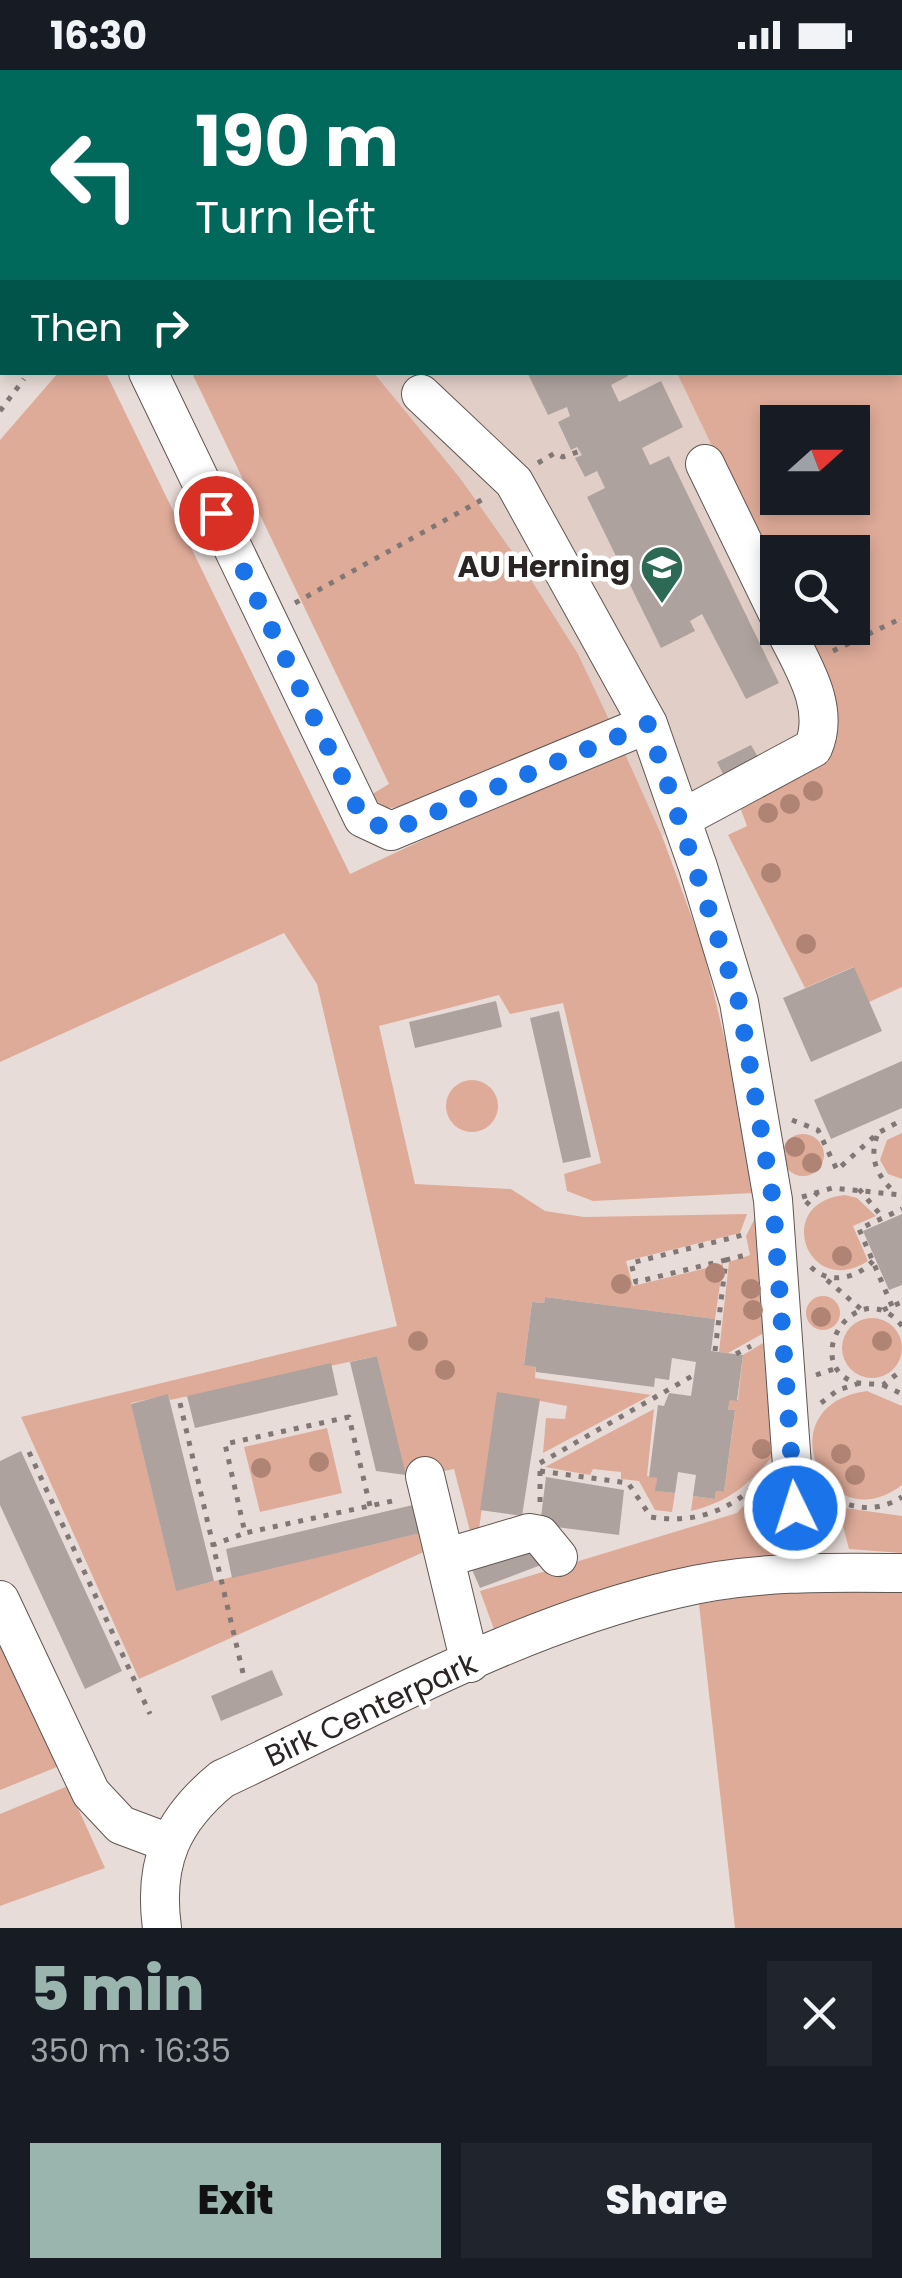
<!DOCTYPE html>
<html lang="en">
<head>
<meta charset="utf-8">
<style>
	:root { --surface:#171b24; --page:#20242c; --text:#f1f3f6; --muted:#9ea1a6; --accent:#99b5ae }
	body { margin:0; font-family:Poppins,sans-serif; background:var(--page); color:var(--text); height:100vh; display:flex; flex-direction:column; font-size:38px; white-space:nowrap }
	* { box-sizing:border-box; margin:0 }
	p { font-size:32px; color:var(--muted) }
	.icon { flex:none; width:55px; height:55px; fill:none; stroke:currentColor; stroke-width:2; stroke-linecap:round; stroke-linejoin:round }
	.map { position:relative; height:1858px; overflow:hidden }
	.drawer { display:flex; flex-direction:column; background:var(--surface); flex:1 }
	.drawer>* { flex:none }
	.banner { position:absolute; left:0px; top:0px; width:902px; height:305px; box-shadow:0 5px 15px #0003; background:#00695c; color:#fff; overflow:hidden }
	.needle { width:65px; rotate:69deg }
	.buttons { position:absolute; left:760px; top:335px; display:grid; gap:20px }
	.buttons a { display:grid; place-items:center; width:110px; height:110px; border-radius:0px; background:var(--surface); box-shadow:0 5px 15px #0003; font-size:50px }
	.pin { position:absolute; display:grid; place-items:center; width:85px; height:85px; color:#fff; margin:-42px; border:5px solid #fff; border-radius:50%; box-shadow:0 2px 10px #0007 }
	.me { position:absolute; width:110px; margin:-55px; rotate:356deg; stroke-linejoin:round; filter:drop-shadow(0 0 8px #0008) }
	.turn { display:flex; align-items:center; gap:35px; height:210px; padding:0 30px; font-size:45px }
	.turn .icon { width:130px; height:130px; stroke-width:2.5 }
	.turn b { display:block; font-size:70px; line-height:85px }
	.then { display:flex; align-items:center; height:95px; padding:0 30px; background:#0003; gap:20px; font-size:38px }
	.round { display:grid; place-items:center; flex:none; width:105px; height:105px; border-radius:0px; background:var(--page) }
	.headline { display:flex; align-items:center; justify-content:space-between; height:170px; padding:0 30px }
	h1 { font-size:60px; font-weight:800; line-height:75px; color:var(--accent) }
	.primary-button { display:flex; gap:20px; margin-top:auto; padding:20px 30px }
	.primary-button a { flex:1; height:115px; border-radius:0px; background:var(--accent); color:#111; font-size:40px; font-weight:800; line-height:115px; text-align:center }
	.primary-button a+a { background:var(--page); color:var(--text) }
	.status { display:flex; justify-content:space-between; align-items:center; height:70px; padding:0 50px; background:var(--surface); direction:ltr }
	.status svg { height:28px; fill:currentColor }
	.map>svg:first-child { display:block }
	.built { fill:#e1cec7 }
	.green { fill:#dfab99; fill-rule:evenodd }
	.building { fill:#ada29e }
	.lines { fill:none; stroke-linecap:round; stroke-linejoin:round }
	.minor-casing { stroke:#605652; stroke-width:40 }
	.path { stroke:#817876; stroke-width:5; stroke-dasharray:5 8; stroke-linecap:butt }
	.minor { stroke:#fff; stroke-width:38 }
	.tree { fill:#af8474 }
	.route { stroke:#1a73e8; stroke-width:18; stroke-dasharray:0 32.4 }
	.labels { text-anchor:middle; stroke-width:9; stroke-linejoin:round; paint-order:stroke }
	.poi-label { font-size:30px; font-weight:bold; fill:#2a2524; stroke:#fff; text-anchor:end }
	.street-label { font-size:30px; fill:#2a2524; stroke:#fff }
</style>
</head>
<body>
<div class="status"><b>16:30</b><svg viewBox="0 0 49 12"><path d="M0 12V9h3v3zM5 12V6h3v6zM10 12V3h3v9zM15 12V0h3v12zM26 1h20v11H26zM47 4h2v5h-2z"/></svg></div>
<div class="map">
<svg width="902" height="1858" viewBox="0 0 902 1858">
	<rect width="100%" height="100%" fill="#e8dcd8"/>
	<path class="built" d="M 393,0 L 769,0 L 391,2 Z
		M 374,303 L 677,303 L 777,512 L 813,678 L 662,766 L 578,584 L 460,408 Z"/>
	<path class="green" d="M 769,0 L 902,0 L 902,917 L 869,932 L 853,897 L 805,918 L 728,765 L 747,756 L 734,721 L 813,677 L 799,558 L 852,558 L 852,482 L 778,482 L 777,512 L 677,303 L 900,302 L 900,2 ZM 778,352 L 852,352 L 852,428 L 778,428 Z
		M 209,302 L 374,303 L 460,408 L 523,497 L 578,584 L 621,675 L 662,766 L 703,878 L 732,1000 L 753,1123 L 593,1131 L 567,1121 L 564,1104 L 601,1093 L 563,933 L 510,944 L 499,925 L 379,956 L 415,1114 L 511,1119 L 545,1141 L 584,1147 L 747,1144 L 740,1163 L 626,1191 L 633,1216 L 723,1194 L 715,1249 L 545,1227 L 544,1233 L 532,1232 L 524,1294 L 536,1297 L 535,1308 L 651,1325 L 543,1383 L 546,1348 L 565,1349 L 567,1336 L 498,1323 L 479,1459 L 470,1461 L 454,1399 L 406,1408 L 377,1286 L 170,1330 L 168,1325 L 131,1333 L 176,1520 L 421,1463 L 426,1481 L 139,1609 L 21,1347 L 397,1256 L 317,914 L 284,863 L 0,992 L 0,370 L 58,303 L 106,303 L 350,804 L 429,767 L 415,736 L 387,738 L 369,726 L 389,714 L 192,303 Z
		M446 1036a26 26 0 1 1 52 0a26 26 0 1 1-52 0Z
		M 902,1063 L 902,1109 L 888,1104 L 880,1090 L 887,1070 Z
		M782 1085a21 21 0 1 1 42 0a21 21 0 1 1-42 0Z
		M 845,1125 L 857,1128 L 876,1146 L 853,1156 L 868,1191 C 807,1230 772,1132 845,1125 Z
		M 755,1148 L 764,1263 L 728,1283 L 719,1282 L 729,1192 L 750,1185 L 746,1166 Z
		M806 1243a17 17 0 1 1 34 0a17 17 0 1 1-34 0Z
		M842 1278a30 30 0 1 1 60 0a30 30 0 1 1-60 0Z
		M 765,1272 L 772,1387 C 747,1416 728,1432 691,1441 L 693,1426 L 715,1429 L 716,1421 L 724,1422 L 735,1341 L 728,1340 L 730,1330 L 738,1330 L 743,1285 Z
		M 867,1321 L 902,1336 L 902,1415 C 826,1474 763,1335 867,1321 Z
		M 654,1339 L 647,1406 L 657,1408 L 656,1421 L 675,1423 L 672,1442 L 655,1440 L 639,1411 L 621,1409 L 621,1402 L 593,1399 L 590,1405 L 545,1397 Z
		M 327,1358 L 342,1423 L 260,1442 L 244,1377 Z
		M 775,1401 L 781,1480 L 772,1490 L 495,1562 L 480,1521 L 737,1443 Z
		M 838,1437 L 902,1446 L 902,1483 L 849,1479 Z
		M 795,1518 L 902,1523 L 902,1858 L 735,1858 L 699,1534 Z
		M 0,1571 L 62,1695 L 0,1720 Z
		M 68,1716 L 105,1798 L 0,1836 L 0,1744 Z"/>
	<path class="building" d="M 527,302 L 626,302 L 628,306 L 611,315 L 619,332 L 661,311 L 683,357 L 642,378 L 650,395 L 669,386 L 779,613 L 746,629 L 702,544 L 690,551 L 695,561 L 661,578 L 587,427 L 605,418 L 597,401 L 585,407 L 575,388 L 582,385 L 577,377 L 571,380 L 558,352 L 570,346 L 567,337 L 548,345 Z
		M 751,675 L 762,694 L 727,712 L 717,692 Z
		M 854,897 L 882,961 L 811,992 L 783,928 Z
		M 496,931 L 502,957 L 415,978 L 409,952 Z
		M 559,941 L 591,1087 L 563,1093 L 530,948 Z
		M 902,991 L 902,1038 L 831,1069 L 814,1030 Z
		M 902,1144 L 902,1215 L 889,1220 L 863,1161 Z
		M 545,1227 L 715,1249 L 711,1281 L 743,1285 L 737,1331 L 730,1330 L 728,1340 L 735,1340 L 724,1422 L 716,1421 L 715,1429 L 693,1426 L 696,1405 L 678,1402 L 675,1423 L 655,1421 L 657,1408 L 649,1407 L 658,1335 L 664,1336 L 669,1323 L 691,1326 L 696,1292 L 672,1288 L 669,1310 L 655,1308 L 654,1317 L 536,1302 L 536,1297 L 524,1295 L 532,1232 L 544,1233 Z
		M 377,1286 L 406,1405 L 376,1401 L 350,1292 Z
		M 331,1293 L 338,1325 L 195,1358 L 187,1326 Z
		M 497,1322 L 540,1329 L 522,1446 L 480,1440 Z
		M 168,1324 L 214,1511 L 176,1521 L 131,1334 Z
		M 21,1381 L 122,1601 L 85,1619 L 0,1435 L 0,1391 Z
		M 546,1407 L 624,1420 L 619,1465 L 540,1455 Z
		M 413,1435 L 421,1463 L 232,1508 L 226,1479 Z
		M 532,1471 L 541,1495 L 480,1518 L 470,1495 Z
		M 272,1600 L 283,1625 L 221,1651 L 211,1626 Z"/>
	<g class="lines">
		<g class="minor-casing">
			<path id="minor" d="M 195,2 L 197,0
				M 226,2 L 228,0
				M 0,146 L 2,147
				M 0,285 L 2,281
				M 148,302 L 363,748 L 391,761 L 648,654
				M 421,324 L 514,412 L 648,654 L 698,797 L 739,932 L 773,1130 L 795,1438
				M 705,394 L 778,544
				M 681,749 L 813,678 C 831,637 802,595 784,558
				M 425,1406 L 470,1593
				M 445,1488 L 529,1463 L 540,1465 L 558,1487
				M 0,1530 L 91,1723 L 121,1755 L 169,1773
				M 162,1858 C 153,1792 172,1750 222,1709 C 370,1640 516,1556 676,1519 C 750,1501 827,1502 902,1503"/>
		</g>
		<path class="path" d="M 17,0 L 21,2
			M 428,0 L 429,2
			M 399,2 L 402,0
			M 445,2 L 453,0
			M 508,2 L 511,0
			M 0,341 L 24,309
			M 538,393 L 555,383 L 563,387 L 580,381
			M 295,533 L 487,427
			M 833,581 L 902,548
			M 792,1050 L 818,1060 L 837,1100 L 878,1063 L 902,1050
			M 877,1066 C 869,1089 877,1105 894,1122
			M 859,1119 L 883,1148
			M 802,1127 L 832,1118 L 902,1125
			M 806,1135 L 818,1122
			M 726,1190 L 636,1212 L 631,1193 L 743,1165
			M 811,1197 C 829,1215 856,1209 873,1191
			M 827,1210 L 862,1240
			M 892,1236 L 859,1159 L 902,1139
			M 883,1240 L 902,1232
			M 902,1256 C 860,1202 801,1288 851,1311 C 861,1315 873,1313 883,1315 L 902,1300
			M 715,1281 L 726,1190 L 746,1185
			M 736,1284 L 751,1276
			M 816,1305 L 837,1298
			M 883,1315 L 902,1324
			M 180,1333 L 213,1475
			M 821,1333 L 838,1320 L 860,1313
			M 29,1382 L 150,1644
			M 540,1401 L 628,1413 L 651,1447 C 693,1454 732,1441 760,1410
			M 826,1423 C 850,1440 876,1443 902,1427
			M 540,1432 L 540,1393 L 694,1305
			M 370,1436 L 349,1347 L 225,1374 L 245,1463 L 397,1430
			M 243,1603 L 213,1475 L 245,1463"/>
		<use href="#minor" class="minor"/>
	</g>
	<g class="tree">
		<circle cx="813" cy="721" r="10"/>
		<circle cx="790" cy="734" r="10"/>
		<circle cx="768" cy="743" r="10"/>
		<circle cx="771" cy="803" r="10"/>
		<circle cx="806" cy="874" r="10"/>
		<circle cx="795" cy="1077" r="10"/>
		<circle cx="812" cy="1093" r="10"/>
		<circle cx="842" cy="1186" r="10"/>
		<circle cx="715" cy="1203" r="10"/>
		<circle cx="621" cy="1214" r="10"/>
		<circle cx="751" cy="1219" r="10"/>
		<circle cx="753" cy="1240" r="10"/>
		<circle cx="821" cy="1247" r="10"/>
		<circle cx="418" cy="1271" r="10"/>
		<circle cx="882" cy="1271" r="10"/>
		<circle cx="445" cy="1300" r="10"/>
		<circle cx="762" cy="1379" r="10"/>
		<circle cx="841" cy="1384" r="10"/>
		<circle cx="319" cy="1392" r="10"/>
		<circle cx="261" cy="1398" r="10"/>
		<circle cx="855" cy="1405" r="10"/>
	</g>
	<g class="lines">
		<path class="route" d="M 216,443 L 362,748 L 391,761 L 648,654 L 739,932 L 773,1130 L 795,1438"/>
	</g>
	<defs>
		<g id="school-pin" transform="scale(2.25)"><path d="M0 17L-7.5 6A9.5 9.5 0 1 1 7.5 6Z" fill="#2d6a55" stroke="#fff"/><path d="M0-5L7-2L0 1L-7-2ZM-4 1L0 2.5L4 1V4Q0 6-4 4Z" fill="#fff"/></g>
	</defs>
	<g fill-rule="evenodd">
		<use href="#school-pin" x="662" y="497"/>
	</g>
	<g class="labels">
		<g class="poi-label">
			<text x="630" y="507">AU Herning</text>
		</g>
		<g class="street-label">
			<text transform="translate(371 1640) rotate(-25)" y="10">Birk Centerpark</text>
		</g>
	</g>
</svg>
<div class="buttons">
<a><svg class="needle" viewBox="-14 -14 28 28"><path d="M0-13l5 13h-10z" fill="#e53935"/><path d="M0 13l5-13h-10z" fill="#9ea1a6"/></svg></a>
<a><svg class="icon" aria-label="search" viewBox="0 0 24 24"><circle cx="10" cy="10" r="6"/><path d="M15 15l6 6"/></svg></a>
</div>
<div class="pin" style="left:216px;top:443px;background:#d93025"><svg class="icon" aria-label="arrive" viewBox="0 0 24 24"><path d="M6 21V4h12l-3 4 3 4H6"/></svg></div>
<svg class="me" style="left:795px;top:1438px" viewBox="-20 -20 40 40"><circle r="17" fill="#1a73e8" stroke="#fff" stroke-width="3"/><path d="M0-11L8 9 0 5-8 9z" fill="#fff"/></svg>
<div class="banner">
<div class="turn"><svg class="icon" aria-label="left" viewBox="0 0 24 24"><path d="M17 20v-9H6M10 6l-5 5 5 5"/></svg><div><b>190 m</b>Turn left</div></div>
<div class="then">Then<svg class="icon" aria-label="right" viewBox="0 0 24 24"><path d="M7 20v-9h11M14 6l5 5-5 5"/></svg></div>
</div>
</div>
<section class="drawer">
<div class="headline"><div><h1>5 min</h1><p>350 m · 16:35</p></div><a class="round"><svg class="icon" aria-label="close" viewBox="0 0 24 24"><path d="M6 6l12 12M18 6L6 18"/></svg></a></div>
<div class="primary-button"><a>Exit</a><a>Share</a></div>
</section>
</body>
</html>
